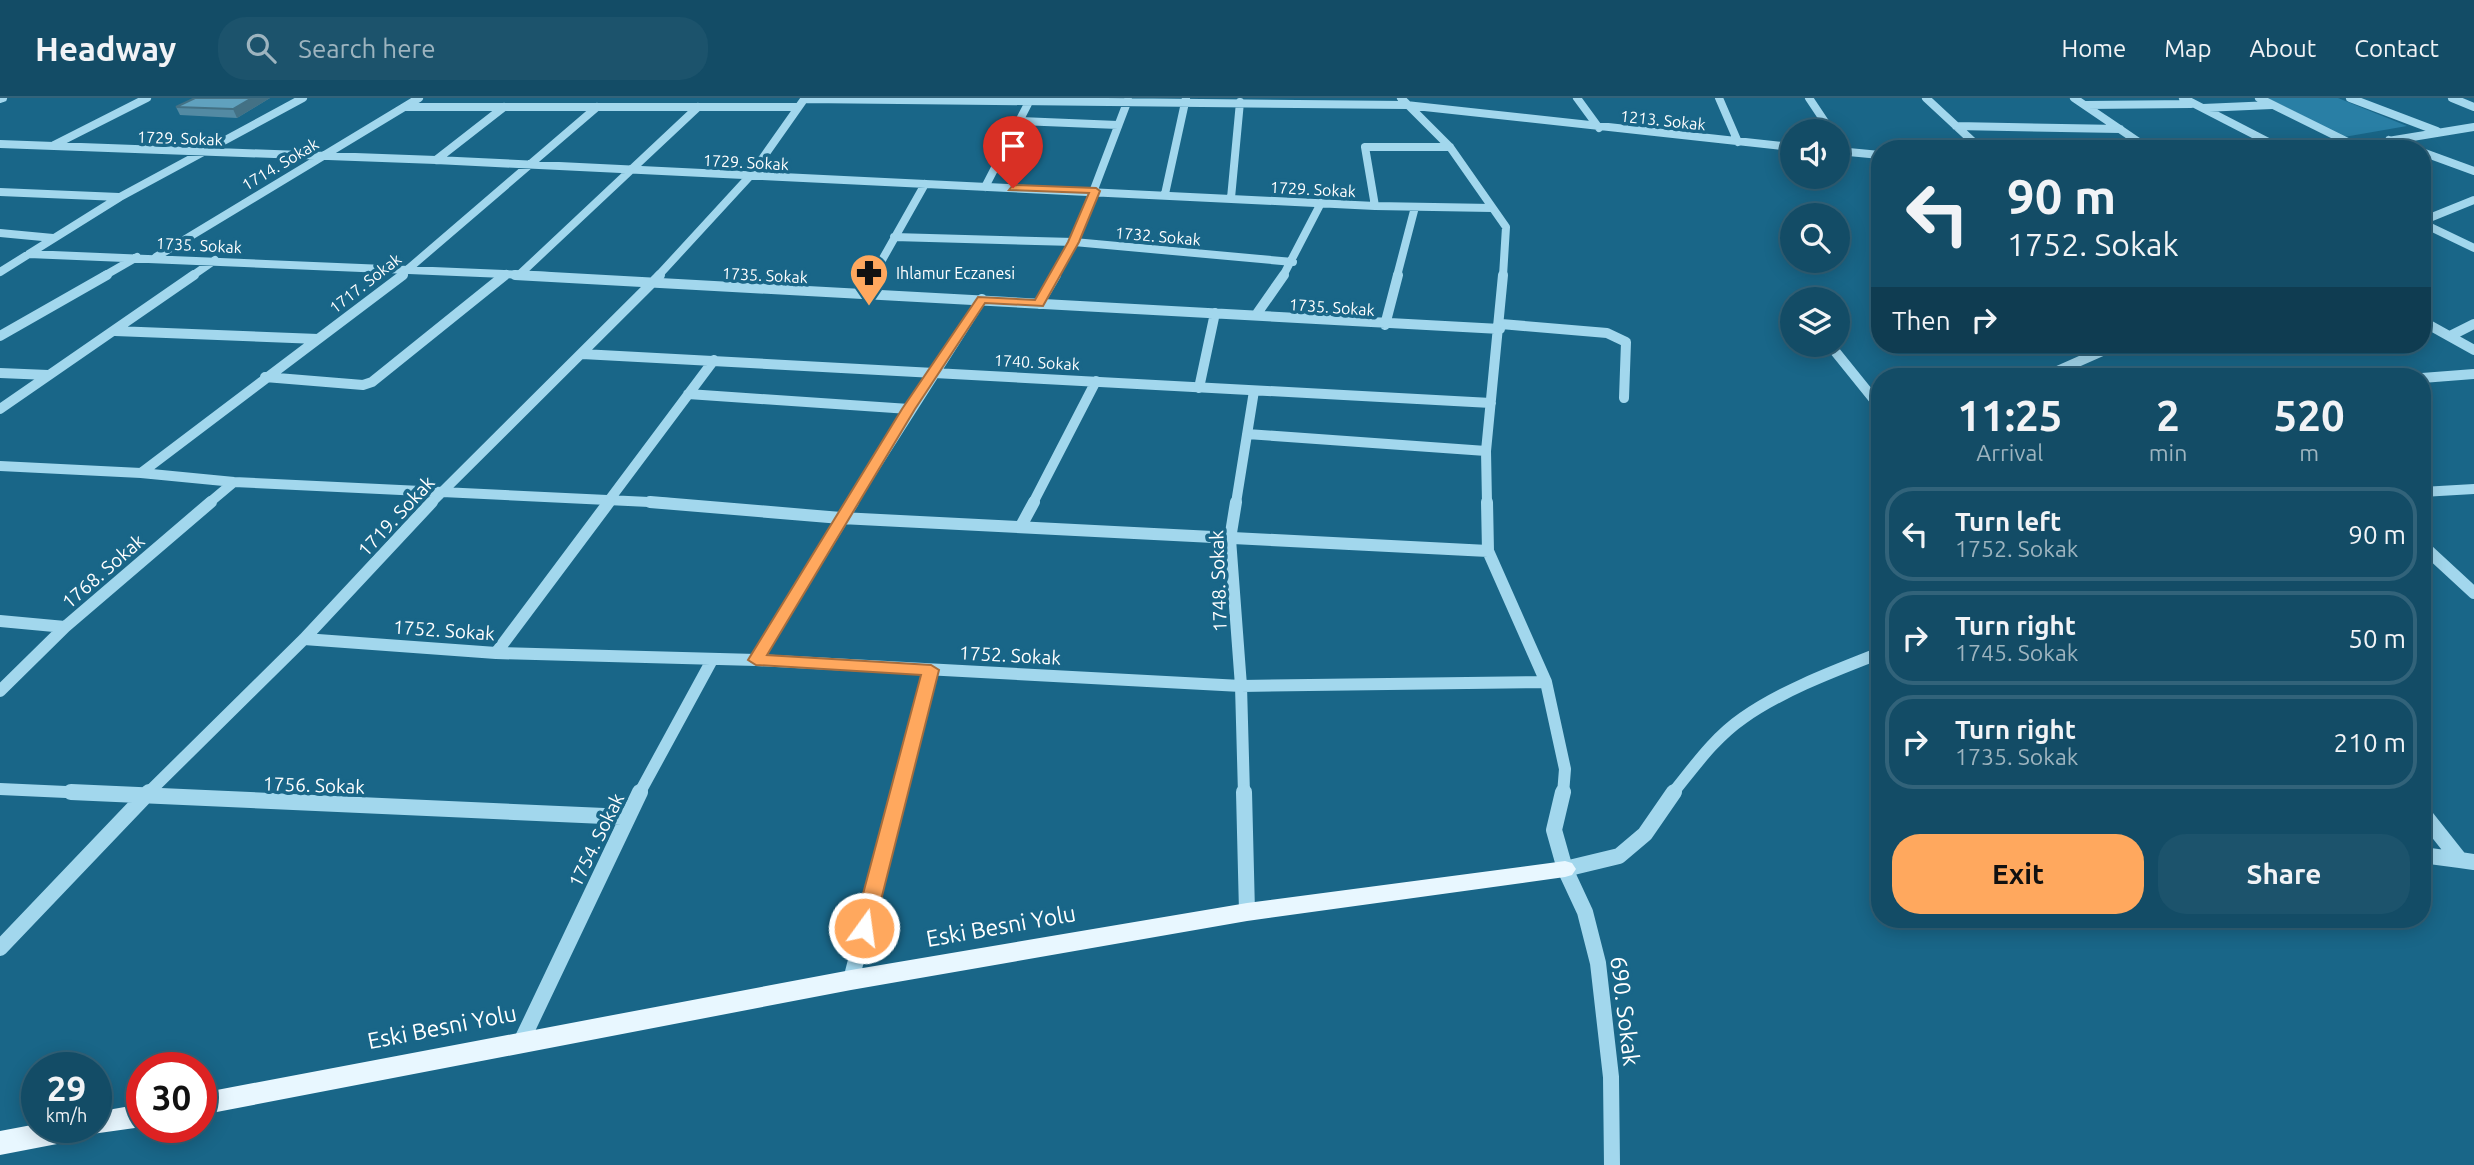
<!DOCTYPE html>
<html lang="en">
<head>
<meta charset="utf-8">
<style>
	:root { --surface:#134c66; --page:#1c536c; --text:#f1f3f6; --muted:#9db4bf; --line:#32637a; --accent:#ffa85e }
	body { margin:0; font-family:Ubuntu,sans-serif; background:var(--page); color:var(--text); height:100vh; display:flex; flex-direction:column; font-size:26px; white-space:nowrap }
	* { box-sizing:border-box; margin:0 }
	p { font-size:23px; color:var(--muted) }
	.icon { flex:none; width:38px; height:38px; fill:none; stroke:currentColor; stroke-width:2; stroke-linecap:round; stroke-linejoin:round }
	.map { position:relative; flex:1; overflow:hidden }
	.panel { position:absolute; left:1871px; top:270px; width:560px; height:560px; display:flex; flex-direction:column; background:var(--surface); border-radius:28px; box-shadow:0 4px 18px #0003,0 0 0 2px var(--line) }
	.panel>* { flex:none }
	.hud { position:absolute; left:1871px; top:42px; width:560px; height:214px; border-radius:28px; box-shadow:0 4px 18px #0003,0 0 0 2px var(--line); background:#134c66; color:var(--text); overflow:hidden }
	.tools { position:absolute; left:1780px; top:21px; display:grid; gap:14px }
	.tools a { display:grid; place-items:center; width:70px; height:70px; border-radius:50%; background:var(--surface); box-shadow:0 4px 18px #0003,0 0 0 2px var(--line); font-size:35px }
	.speed { position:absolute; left:21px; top:954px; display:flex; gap:14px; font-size:35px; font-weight:700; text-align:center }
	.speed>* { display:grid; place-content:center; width:91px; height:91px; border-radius:50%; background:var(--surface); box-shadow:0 4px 18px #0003,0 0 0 2px var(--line); line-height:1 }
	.speed small { font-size:18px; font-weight:400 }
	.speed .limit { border:10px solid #d22; background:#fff; color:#111 }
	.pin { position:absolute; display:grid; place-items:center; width:60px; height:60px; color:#fff; margin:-72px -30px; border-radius:50% 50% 50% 0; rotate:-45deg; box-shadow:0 0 7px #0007 }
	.pin .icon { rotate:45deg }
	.me { position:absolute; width:77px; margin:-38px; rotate:14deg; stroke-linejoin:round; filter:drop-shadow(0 0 5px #0008) }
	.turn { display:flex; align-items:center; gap:24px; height:147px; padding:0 21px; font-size:32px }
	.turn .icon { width:91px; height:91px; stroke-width:2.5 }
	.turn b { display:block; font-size:49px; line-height:60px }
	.then { display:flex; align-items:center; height:66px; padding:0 21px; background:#0003; gap:14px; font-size:26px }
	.eta { display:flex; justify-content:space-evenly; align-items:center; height:119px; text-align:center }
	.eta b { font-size:42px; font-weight:700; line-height:49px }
	.cta { display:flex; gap:14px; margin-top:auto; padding:14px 21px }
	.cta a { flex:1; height:80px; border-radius:28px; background:var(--accent); color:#111; font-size:28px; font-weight:700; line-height:80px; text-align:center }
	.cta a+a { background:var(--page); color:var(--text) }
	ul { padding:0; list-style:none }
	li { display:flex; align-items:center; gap:21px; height:94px; margin:0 14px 10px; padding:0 7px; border:4px solid var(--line); border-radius:28px }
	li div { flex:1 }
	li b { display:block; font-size:26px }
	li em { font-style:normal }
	header { display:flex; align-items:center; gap:42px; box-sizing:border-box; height:98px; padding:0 35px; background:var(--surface); border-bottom:2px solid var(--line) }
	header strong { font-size:33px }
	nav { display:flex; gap:38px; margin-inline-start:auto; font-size:24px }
	.search { width:490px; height:63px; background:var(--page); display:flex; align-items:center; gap:18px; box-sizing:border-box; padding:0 24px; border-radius:28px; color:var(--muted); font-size:26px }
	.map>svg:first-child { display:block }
	.green { fill:#297fa5 }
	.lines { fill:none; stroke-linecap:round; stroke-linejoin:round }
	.minor-far3 { stroke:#a2d7ed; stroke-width:8 }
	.minor-far2 { stroke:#a2d7ed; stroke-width:10 }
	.minor-far1 { stroke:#a2d7ed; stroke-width:12 }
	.minor { stroke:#a2d7ed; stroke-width:16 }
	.major { fill:#e8f7ff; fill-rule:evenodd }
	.wall { fill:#538aa3 }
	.shaded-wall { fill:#437185 }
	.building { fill:#60a1be; stroke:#437185; stroke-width:2 }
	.route { fill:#ffa85e; stroke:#a66d3d; stroke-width:2 }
	.labels { text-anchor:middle; stroke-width:7; stroke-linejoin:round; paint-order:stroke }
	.far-street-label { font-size:16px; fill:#fff; stroke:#196688 }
	.far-poi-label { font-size:16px; fill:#fff; stroke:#196688; text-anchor:start }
	.street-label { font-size:19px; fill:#fff; stroke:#196688 }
	.near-street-label { font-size:23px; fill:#fff; stroke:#196688 }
</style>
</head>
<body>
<header>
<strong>Headway</strong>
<div class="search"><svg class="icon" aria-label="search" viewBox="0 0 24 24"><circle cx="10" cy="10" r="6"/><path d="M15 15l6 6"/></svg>Search here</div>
<nav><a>Home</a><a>Map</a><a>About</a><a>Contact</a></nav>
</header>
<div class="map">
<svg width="2474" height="1067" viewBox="0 0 2474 1067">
	<rect width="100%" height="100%" fill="#196688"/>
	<path class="green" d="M 2268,0 L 2338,0 L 2407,28 L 2344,39 Z"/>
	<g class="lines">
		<path class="minor-far3" d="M 1401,0 L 1450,49 L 1506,129 L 1503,178
			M 1577,0 L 1599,30
			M 1719,0 L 1738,44
			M 1809,0 L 1831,33
			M 1926,0 L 1981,51
			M 2074,0 L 2149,51
			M 2183,0 L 2282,51
			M 2259,0 L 2356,48
			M 2350,0 L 2437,33
			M 2452,0 L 2474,9
			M 0,1 L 3,0
			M 805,1 L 1406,7 L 1792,49
			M 2086,7 L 2191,6
			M 405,9 L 798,9
			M 2203,10 L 2272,7
			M 1020,23 L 1118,27
			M 1956,28 L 2120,31
			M 2389,42 L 2413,51
			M 0,46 L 436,62 L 1375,108 L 1492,110
			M 54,47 L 147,0
			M 2339,51 L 2474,29
			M 1838,53 L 1880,57
			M 2422,54 L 2474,73
			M 436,62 L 504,9
			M 985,89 L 1030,2
			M 0,94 L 119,99
			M 1165,96 L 1186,0
			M 1231,100 L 1240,4
			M 1375,108 L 1365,49 L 1450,49
			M 2422,123 L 2474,102
			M 2422,125 L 2474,150
			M 0,135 L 53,140
			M 894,139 L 1074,144 L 1293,164
			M 29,156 L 549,178
			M 156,159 L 419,0
			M 0,174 L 120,99 L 303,0
			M 519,177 L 698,9
			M 104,178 L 137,159
			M 192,178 L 215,162
			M 400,178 L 597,9
			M 503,178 L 506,176
			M 658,178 L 750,78 L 805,0
			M 873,178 L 925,86
			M 1055,178 L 1074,144 L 1128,2
			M 1283,178 L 1321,105
			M 1397,178 L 1415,109"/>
		<path class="minor-far2" d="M 515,177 L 1500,231
			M 863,196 L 874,177
			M 1039,206 L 1056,177
			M 1256,217 L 1284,177
			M 2422,223 L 2474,252
			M 1501,226 L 1607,235 L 1626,244 L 1624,300
			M 1385,227 L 1398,177
			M 115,233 L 318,241
			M 0,238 L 107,177
			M 2450,238 L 2474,226
			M 1830,247 L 1880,309
			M 582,256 L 1491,305
			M 0,275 L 48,277
			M 2046,278 L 2116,247
			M 265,279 L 363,287 L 372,284 L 505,177
			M 2422,280 L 2474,276
			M 1199,290 L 1215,215
			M 688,296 L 909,311
			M 0,311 L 194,177
			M 1247,336 L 1486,353
			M 0,368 L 141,375 L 234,384 L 670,405
			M 141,375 L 403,177
			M 2422,394 L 2474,391
			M 209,405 L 234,384
			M 431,405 L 660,177
			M 607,405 L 714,262
			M 852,405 L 982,201
			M 1033,405 L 1096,283
			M 1236,405 L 1254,293
			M 1487,405 L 1486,353 L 1503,177"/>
		<path class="minor-far1" d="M 650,404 L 841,420 L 1488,453
			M 1236,404 L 1230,441 L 1241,588 L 1244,696
			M 1487,404 L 1488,453 L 1546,584 L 1565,671 L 1563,696
			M 1021,428 L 1034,404
			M 2422,447 L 2474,495
			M 0,523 L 65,529
			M 304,541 L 496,555 L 756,562 L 1241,588 L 1546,584
			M 496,555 L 609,404
			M 756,562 L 853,404
			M 0,593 L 65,529 L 211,404
			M 0,691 L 110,696
			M 147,696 L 304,541 L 432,404
			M 639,696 L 712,562
			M 899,696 L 931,572
			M 1672,696 C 1694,669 1714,640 1743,620 C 1783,592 1834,573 1880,555"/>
		<path class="minor" d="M 71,694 L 627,719
			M 1244,694 L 1247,814
			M 1563,694 L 1554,732 L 1565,771 L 1585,814 L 1598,865 L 1611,979 L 1612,1067
			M 2422,714 L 2460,762 L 2474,764
			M 2422,757 L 2460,762
			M 1565,771 L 1619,758 L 1645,736 L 1674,694
			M 0,850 L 149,694
			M 851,882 L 899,694
			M 522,942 L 640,694"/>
		<path class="major" d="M 1565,763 L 1572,765 L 1576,771 L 1572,777 L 1565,779 L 1247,823 L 851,892 L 201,1017 L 201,995 L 851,872 L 1247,805 Z
			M 142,1006 L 142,1029 L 92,1036 L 83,1041 L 0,1057 L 0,1033 L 37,1026 L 37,1029 L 96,1029 L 96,1014 Z"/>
	</g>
	<path class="wall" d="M 270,0 L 237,20 L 180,17 L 176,9 Z"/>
	<path class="shaded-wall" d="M 252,0 L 270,0 L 237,20 L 233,11 Z"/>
	<path class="building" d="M 195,0 L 252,0 L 233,11 L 176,9 Z"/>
	<path class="route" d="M 1013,87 L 1096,90 L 1100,93 L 1079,144 L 1043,208 L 985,205 L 915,311 L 767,557 L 931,567 L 939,572 L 874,830 L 871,836 L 857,836 L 854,830 L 921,577 L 756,567 L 748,562 L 902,311 L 978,199 L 1035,202 L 1068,144 L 1089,95 L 1009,92 Z"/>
	<defs>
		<g id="pharmacy-pin" transform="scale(2.0125)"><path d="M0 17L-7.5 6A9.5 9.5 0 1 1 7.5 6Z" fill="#ffa85e" stroke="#196688"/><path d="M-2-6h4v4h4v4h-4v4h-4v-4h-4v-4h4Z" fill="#111"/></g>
	</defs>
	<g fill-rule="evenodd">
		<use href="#pharmacy-pin" x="869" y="175"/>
	</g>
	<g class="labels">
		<g class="far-street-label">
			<text transform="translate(1663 22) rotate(6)" y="6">1213. Sokak</text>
			<text transform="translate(180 40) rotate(2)" y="6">1729. Sokak</text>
			<text transform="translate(746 64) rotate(3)" y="6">1729. Sokak</text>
			<text transform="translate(280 66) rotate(-31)" y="6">1714. Sokak</text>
			<text transform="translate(1313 91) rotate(3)" y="6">1729. Sokak</text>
			<text transform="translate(1158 138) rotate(5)" y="6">1732. Sokak</text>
			<text transform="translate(199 147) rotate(3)" y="6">1735. Sokak</text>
			<text transform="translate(765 177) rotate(3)" y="6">1735. Sokak</text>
			<text transform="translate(365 185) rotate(-38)" y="6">1717. Sokak</text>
			<text transform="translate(1332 209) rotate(4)" y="6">1735. Sokak</text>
			<text transform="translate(1037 264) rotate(3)" y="6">1740. Sokak</text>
		</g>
		<g class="far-poi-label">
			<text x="896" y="181">Ihlamur Eczanesi</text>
		</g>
		<g class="street-label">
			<text transform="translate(396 418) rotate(-47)" y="7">1719. Sokak</text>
			<text transform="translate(103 473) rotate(-41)" y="7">1768. Sokak</text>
			<text transform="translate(1218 483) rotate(-92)" y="7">1748. Sokak</text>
			<text transform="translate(444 532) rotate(4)" y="7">1752. Sokak</text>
			<text transform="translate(1010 557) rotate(3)" y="7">1752. Sokak</text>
			<text transform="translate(314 687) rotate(2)" y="7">1756. Sokak</text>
			<text transform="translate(596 742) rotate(-64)" y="7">1754. Sokak</text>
		</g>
		<g class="near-street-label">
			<text transform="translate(1001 828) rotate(-10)" y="8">Eski Besni Yolu</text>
			<text transform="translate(1625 913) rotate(83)" y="8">690. Sokak</text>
			<text transform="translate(442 929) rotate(-11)" y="8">Eski Besni Yolu</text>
		</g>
	</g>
</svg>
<div class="tools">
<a><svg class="icon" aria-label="sound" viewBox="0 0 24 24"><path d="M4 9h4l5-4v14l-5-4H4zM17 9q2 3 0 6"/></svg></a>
<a><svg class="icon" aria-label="search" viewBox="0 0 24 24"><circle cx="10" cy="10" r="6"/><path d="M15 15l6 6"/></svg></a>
<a><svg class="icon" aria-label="layers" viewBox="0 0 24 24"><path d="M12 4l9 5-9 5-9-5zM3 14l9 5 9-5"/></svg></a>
</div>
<div class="speed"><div>29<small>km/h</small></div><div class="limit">30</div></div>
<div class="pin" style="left:1013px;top:90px;background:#d93025"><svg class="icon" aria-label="arrive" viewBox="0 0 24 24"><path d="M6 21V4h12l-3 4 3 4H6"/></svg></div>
<svg class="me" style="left:864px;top:830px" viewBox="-20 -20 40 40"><circle r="17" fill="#ffa85e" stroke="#fff" stroke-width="3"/><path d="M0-11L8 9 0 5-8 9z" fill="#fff"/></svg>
<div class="hud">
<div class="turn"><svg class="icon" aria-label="left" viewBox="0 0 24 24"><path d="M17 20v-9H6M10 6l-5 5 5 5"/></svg><div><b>90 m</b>1752. Sokak</div></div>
<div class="then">Then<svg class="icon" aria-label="right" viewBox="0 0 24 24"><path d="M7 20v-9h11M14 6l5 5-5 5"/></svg></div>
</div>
<section class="panel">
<div class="eta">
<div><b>11:25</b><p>Arrival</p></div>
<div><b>2</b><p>min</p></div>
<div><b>520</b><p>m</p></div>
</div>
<ul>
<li><svg class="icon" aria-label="left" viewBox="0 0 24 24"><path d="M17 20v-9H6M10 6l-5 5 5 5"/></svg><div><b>Turn left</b><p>1752. Sokak</p></div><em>90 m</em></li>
<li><svg class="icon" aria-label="right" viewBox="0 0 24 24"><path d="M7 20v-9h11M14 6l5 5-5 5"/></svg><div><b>Turn right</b><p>1745. Sokak</p></div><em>50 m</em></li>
<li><svg class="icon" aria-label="right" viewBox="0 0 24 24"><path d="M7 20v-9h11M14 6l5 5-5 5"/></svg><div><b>Turn right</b><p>1735. Sokak</p></div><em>210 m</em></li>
</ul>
<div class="cta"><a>Exit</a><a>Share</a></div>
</section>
</div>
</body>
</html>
